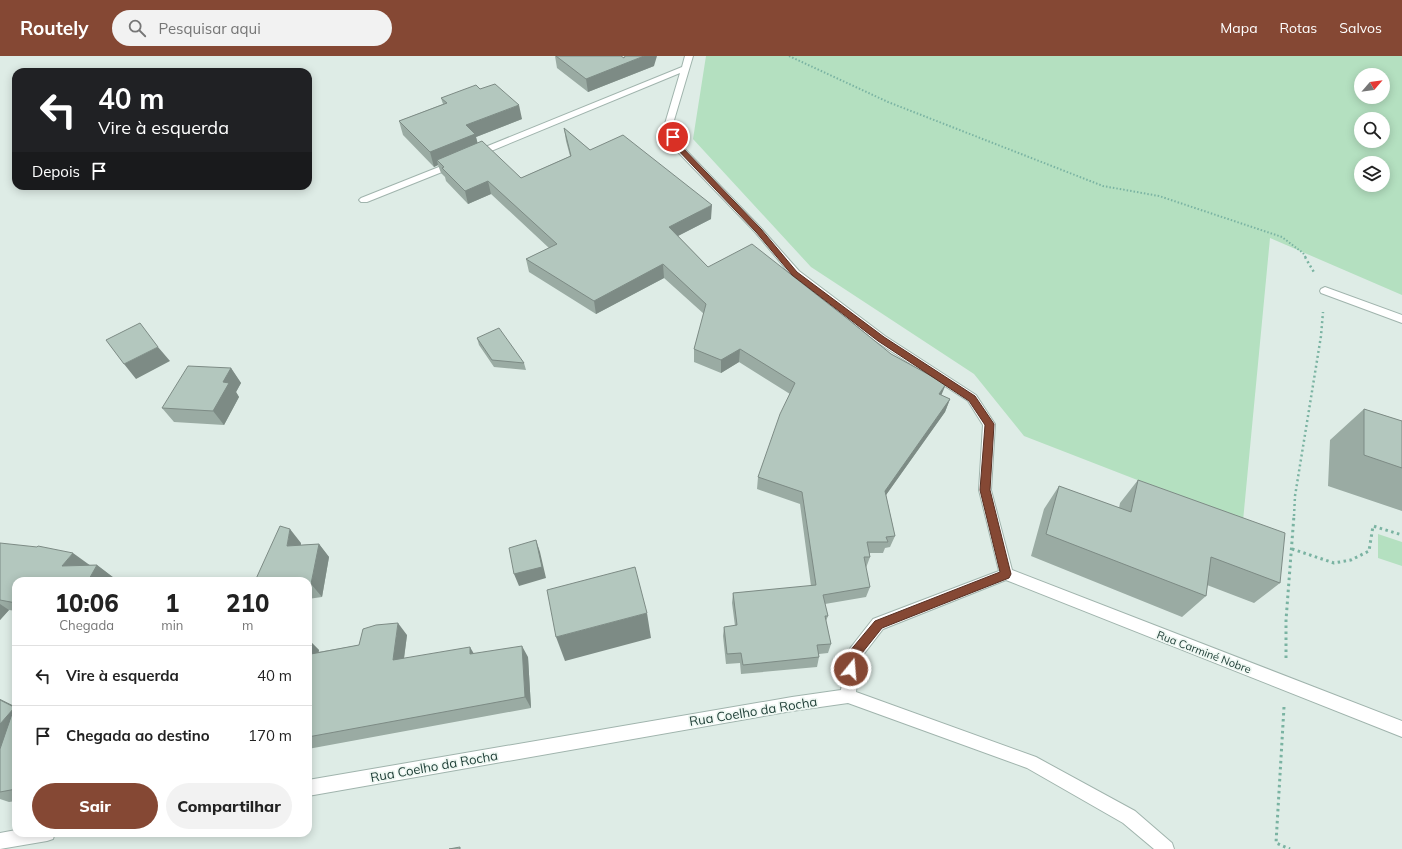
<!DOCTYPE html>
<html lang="pt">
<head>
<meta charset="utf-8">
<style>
	:root { --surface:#fff; --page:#f2f2f2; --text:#222; --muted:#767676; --line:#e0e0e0; --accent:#854834 }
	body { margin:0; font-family:Mulish,sans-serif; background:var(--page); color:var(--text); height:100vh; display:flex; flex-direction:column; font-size:15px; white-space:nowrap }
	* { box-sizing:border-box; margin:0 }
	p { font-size:13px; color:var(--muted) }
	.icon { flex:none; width:22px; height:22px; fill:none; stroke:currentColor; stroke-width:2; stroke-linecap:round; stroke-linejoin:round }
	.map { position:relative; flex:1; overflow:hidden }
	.panel { position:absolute; left:12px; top:521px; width:300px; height:260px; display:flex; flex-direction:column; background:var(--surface); border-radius:12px; box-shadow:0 2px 10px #0003 }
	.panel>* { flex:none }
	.top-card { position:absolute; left:12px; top:12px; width:300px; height:122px; border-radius:12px; box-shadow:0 2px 10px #0003; background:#202124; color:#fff; overflow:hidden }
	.needle { width:26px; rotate:62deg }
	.controls { position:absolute; left:1354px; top:12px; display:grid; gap:8px }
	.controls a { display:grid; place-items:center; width:36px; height:36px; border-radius:50%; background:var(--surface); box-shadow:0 2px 10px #0003; font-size:20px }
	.pin { position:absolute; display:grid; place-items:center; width:34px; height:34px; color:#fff; margin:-17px; border:2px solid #fff; border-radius:50%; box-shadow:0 1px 4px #0007 }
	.me { position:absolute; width:44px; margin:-22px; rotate:17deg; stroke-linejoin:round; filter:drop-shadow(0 0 3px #0008) }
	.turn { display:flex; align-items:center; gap:14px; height:84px; padding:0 20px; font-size:18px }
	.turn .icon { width:52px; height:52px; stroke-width:2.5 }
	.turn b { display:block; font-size:28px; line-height:34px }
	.then { display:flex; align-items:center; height:38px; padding:0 20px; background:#0003; gap:8px; font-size:15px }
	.eta { display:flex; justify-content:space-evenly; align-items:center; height:68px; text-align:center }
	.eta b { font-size:24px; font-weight:800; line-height:28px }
	.button { display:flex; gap:8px; margin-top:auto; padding:8px 20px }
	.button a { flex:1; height:46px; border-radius:24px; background:var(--accent); color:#fff; font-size:16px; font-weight:800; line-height:46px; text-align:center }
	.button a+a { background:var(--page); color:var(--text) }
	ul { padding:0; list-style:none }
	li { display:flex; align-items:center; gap:12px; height:60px; padding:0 20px; border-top:1px solid var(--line) }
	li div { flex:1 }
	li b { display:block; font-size:15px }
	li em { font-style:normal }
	header { display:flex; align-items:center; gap:24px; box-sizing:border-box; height:56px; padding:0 20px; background:var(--accent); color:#fff }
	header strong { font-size:19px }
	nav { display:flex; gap:22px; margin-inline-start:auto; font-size:14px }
	.search { width:280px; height:36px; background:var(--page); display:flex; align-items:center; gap:10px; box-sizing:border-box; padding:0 14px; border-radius:22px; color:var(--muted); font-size:15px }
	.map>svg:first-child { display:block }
	.green { fill:#b4e0c0; fill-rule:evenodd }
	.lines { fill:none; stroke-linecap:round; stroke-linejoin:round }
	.minor-casing { stroke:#a0b4ad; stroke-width:2 }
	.path-far2 { stroke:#7ab3a2; stroke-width:2; stroke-dasharray:1.5 2; stroke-linecap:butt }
	.path-far1 { stroke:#7ab3a2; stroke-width:2.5; stroke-dasharray:2 3; stroke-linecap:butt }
	.path { stroke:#7ab3a2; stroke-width:3; stroke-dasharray:2.5 3.5; stroke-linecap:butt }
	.minor { fill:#fff; fill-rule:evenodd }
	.wall { fill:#9aaba3 }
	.shaded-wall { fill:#7d8b85 }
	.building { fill:#b3c7be; stroke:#7d8b85 }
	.route { fill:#854834; stroke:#562f22 }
	.labels { text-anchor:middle; stroke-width:3.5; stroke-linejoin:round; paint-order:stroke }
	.street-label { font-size:11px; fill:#1d3d35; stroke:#eff8f3 }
	.near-street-label { font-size:13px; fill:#1d3d35; stroke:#eff8f3 }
</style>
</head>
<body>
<header>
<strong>Routely</strong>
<div class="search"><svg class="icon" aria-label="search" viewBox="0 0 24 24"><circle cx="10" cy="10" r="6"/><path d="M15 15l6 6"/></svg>Pesquisar aqui</div>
<nav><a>Mapa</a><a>Rotas</a><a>Salvos</a></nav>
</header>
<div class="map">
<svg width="1402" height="793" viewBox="0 0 1402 793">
	<rect width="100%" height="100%" fill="#deece6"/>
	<path class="green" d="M 706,0 L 1402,0 L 1402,239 L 1270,182 L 1243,465 L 1024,380 L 974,318 L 811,211 L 693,83 ZM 1361,19 L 1383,19 L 1383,41 L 1361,41 ZM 1361,63 L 1383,63 L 1383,85 L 1361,85 ZM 1361,107 L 1383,107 L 1383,129 L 1361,129 Z
		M 1378,478 L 1402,486 L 1402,510 L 1378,502 Z"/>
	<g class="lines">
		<g class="minor-casing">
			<path id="minor" d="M 685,0 L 693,0 L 672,71 L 681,89 L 761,172 L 799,215 L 885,280 L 976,339 L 993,365 L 995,368 L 991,434 L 1012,514 L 1402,665 L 1402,681 L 1006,524 L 883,573 L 860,603 L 856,636 L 1036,701 L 1135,755 L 1172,787 L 1174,793 L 1154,793 L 1123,767 L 1027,712 L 848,647 L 792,655 L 308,740 L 308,724 L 792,641 L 841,634 L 846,600 L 848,595 L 873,563 L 999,515 L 979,434 L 983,369 L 968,345 L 877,286 L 791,219 L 755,176 L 674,92 L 664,71 L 680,17 L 479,100 L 476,101 L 472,98 L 473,96 L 682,11 Z
				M 454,105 L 457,106 L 458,108 L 457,110 L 367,146 L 361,146 L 359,144 L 361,142 Z
				M 1325,231 L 1402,259 L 1402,267 L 1321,237 L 1320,235 L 1321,233 Z
				M 16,774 L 16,777 L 55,777 L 53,783 L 47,785 L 0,793 L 0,777 Z"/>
		</g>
		<path class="path-far2" d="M 789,0 L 888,46 L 1103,130 L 1159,140 L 1282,181 L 1303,197 L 1306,202"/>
		<path class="path-far1" d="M 1305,201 L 1315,218
			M 1294,460 L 1295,440 L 1321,280 L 1323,256"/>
		<path class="path" d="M 1292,493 L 1334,507 L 1351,504 L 1369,495 L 1373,470 L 1402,479
			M 1286,602 L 1286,564 L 1294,459
			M 1284,651 L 1276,787 L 1290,793"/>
		<use href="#minor" class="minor"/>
	</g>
	<path class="wall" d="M 555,0 L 621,0 L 624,2 L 654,10 L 588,36 L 557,12 Z
		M 480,33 L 522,63 L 476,81 L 477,87 L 521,122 L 570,100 L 566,85 L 564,72 L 590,94 L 711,163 L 678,180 L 708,211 L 891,298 L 942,340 L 950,343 L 945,356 L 886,439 L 895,480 L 890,491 L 885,492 L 883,497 L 870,497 L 870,501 L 866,512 L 870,531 L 866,541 L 825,548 L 828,560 L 826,565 L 831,588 L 828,597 L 819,598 L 819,601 L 817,611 L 741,618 L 740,607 L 726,608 L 723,580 L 724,571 L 735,570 L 732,547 L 733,537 L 811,530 L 800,448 L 757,433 L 758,421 L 790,338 L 739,306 L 721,317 L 694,306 L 694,293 L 704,258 L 664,222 L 596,258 L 529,216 L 526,203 L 549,192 L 491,138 L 468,148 L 446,125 L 445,121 L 441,117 L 438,109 L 434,111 L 403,79 L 399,65 L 443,48 L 441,42 Z
		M 477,282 L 524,307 L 526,314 L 494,311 L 479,289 Z
		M 231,312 L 241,327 L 236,336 L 239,341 L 224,369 L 174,366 L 162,352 Z
		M 1364,353 L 1402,365 L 1402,455 L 1328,430 L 1330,384 Z
		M 1138,424 L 1280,527 L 1254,547 L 1207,529 L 1206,540 L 1182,561 L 1031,500 L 1044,453 L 1059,430 L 1119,452 L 1120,447 Z
		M 301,487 L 301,489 L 319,488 L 329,501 L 322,541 L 308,543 L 308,525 L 255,525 Z
		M 0,488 L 90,509 L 97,509 L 114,522 L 113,525 L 16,525 L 16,555 L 9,554 L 0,564 Z
		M 407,579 L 404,603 L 473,598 L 528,601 L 531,652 L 308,693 L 308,583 L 319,594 L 318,596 L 359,589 Z
		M 0,643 L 14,650 L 16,646 L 16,745 L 9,746 L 0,743 Z"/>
	<path class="shaded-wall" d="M 644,0 L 657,0 L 654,10 L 588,36 L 586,23 Z
		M 519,49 L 522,63 L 476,81 L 479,92 L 437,104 L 438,109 L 434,111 L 430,96 L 466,69 Z
		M 488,125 L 491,138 L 468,148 L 465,135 Z
		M 712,149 L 711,163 L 670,184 L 669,171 Z
		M 663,208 L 664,222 L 596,258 L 594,245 Z
		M 158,291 L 170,305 L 136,323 L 124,308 Z
		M 740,293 L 739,306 L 721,317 L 721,304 Z
		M 231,312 L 241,327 L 236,336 L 239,341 L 224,369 L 213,355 L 223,326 Z
		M 946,328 L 941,340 L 939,338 Z
		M 950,343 L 945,356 L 881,446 L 885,435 Z
		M 290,473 L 301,487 L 298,504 L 287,490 Z
		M 536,484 L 540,496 L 546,522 L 519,530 L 514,518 Z
		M 319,488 L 329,501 L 322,541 L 311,528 Z
		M 73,497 L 91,510 L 62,510 Z
		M 97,509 L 114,522 L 113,525 L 88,525 Z
		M 0,548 L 9,554 L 0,564 Z
		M 647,557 L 651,582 L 565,605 L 556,581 Z
		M 398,567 L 407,579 L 402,616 L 393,604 Z
		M 308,583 L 319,594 L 318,600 L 308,598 Z
		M 522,590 L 528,601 L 531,652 L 525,641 Z
		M 470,591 L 477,603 L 470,598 Z
		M 0,643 L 16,651 L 16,652 L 0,644 Z
		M 14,652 L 0,703 L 0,668 Z"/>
	<path class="building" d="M 556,0 L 621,0 L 624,2 L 625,0 L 644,0 L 586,23 Z
		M 495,28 L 519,49 L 466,69 L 475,78 L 430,96 L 399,65 L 447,47 L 441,42 L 476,29 L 480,33 Z
		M 564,72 L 590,94 L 623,79 L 712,149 L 669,171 L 708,211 L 752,188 L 849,264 L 891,298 L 946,328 L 939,338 L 950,343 L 885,435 L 895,480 L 886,481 L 888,486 L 867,486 L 870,501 L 864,501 L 870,531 L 823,539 L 828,560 L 825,560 L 831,588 L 817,589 L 819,601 L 743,609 L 741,597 L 727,598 L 724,571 L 737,569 L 733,537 L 816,529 L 802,436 L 758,421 L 780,358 L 795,327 L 740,293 L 721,304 L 694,293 L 706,248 L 663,208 L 594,245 L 526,203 L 557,188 L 488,125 L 465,135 L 442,112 L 444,111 L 437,104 L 482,85 L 521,122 L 571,100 Z
		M 140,267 L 158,291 L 124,308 L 106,284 Z
		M 499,272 L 524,307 L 492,304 L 477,282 Z
		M 188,310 L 231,312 L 223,326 L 229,327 L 213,355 L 162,352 Z
		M 1364,353 L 1402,365 L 1402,412 L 1364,399 Z
		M 1138,424 L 1285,477 L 1280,527 L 1211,501 L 1206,540 L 1046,478 L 1059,430 L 1131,456 Z
		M 280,470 L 290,473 L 287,490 L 319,488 L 311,528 L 308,529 L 308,525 L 255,525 Z
		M 536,484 L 542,511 L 514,518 L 509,492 Z
		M 0,487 L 37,491 L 38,490 L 73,497 L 62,510 L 97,509 L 88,525 L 16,525 L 16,547 L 0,544 Z
		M 635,511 L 647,557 L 556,581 L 547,534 Z
		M 398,567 L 393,604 L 470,591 L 470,598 L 522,590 L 525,641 L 308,681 L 308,594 L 311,594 L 311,598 L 359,589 L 363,573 L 376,569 Z
		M 0,644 L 14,651 L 16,646 L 16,733 L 0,736 L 0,693 L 14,652 L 0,668 Z
		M 460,791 L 460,793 L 449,793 Z"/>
	<path class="route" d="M 671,79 L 675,79 L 680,89 L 761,173 L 797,216 L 884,281 L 975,340 L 994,368 L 990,434 L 1011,518 L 1009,522 L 882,572 L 858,602 L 855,617 L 851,619 L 848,617 L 846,613 L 849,596 L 875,565 L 1000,516 L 980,434 L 985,369 L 969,345 L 878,285 L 792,219 L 756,176 L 675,91 L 670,81 Z"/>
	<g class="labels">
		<g class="street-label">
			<text transform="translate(1204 596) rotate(21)" y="4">Rua Carminé Nobre</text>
		</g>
		<g class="near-street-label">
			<text transform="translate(753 655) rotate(-9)" y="5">Rua Coelho da Rocha</text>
			<text transform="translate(434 710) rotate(-10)" y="5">Rua Coelho da Rocha</text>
		</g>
	</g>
</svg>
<div class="controls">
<a><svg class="needle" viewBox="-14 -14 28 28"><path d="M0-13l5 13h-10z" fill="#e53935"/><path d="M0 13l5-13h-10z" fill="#767676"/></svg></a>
<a><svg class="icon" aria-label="search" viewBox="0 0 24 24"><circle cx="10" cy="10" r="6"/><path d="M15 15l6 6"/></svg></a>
<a><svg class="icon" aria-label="layers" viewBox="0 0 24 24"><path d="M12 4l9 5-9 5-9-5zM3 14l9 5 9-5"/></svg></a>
</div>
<div class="pin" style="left:673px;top:81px;background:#d93025"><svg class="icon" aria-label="arrive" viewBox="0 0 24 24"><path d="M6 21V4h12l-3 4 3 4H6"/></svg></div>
<svg class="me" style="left:851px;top:613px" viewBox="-20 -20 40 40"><circle r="17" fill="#854834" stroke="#fff" stroke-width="3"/><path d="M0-11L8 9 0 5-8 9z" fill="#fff"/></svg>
<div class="top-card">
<div class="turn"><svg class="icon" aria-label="left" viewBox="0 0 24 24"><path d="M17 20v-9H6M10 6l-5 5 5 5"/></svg><div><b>40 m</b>Vire à esquerda</div></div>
<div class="then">Depois<svg class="icon" aria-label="arrive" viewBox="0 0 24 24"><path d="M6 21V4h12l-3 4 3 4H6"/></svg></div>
</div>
<section class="panel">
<div class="eta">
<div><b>10:06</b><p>Chegada</p></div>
<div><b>1</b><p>min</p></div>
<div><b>210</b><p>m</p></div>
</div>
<ul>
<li><svg class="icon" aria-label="left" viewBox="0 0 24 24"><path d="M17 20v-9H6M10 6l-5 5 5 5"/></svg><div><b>Vire à esquerda</b></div><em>40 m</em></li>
<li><svg class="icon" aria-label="arrive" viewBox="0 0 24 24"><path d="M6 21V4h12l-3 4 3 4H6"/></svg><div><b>Chegada ao destino</b></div><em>170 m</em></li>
</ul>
<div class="button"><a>Sair</a><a>Compartilhar</a></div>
</section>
</div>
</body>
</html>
